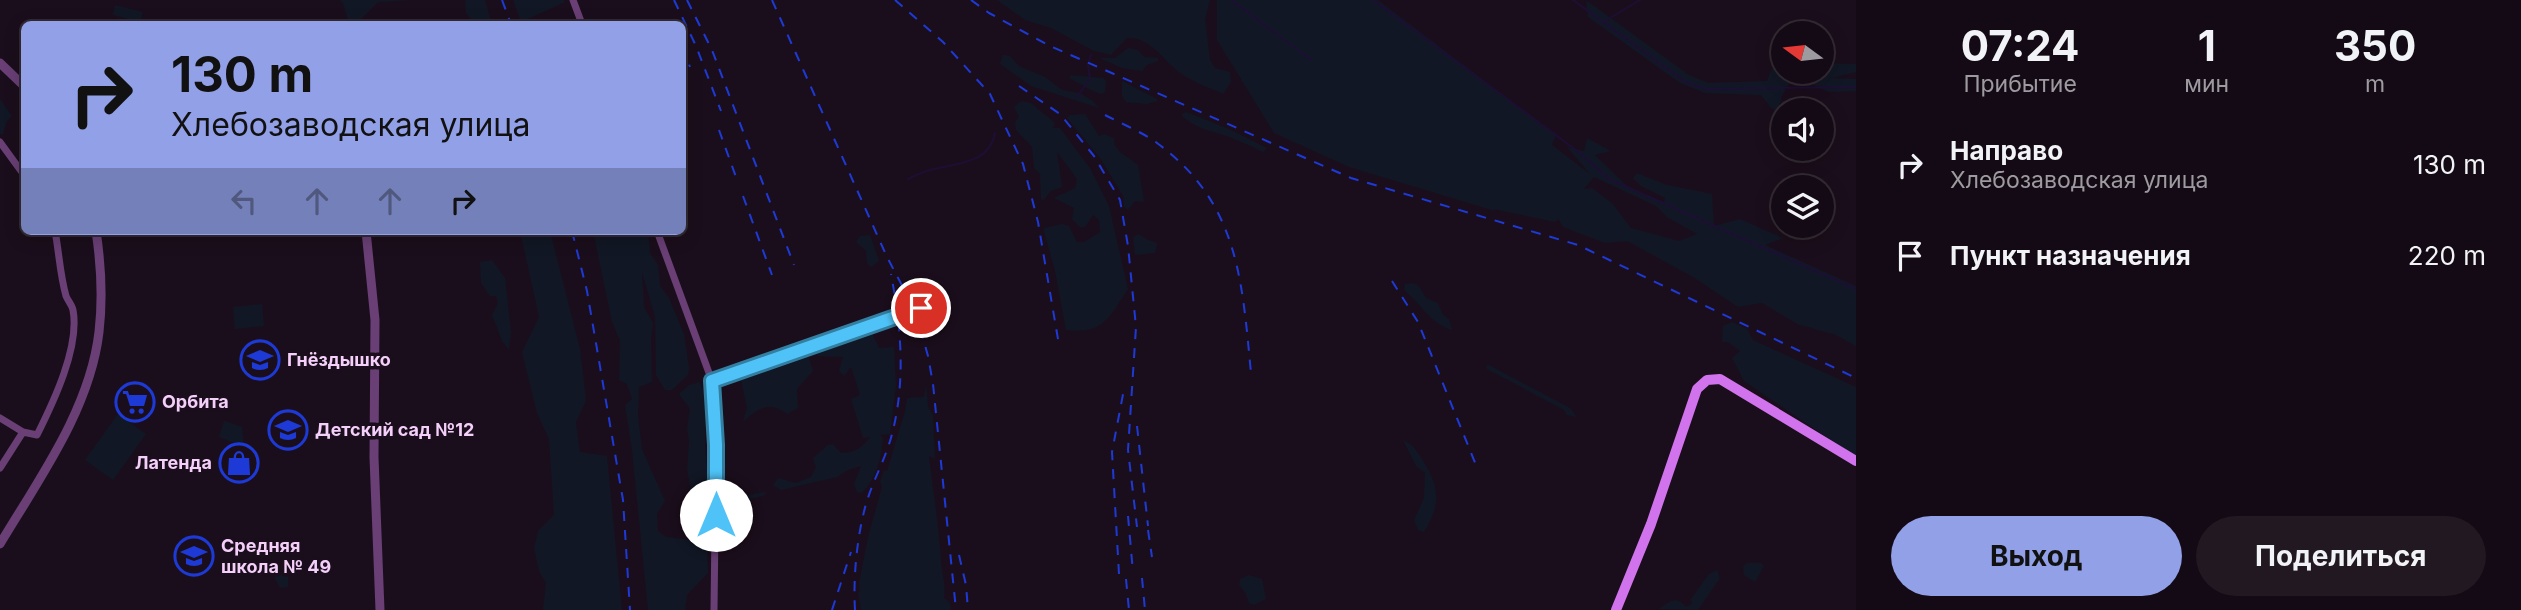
<!DOCTYPE html>
<html lang="ru">
<head>
<meta charset="utf-8">
<style>
	:root { --surface:#140a15; --page:#211822; --text:#f1f3f6; --muted:#9d9aa0; --line:#332b34; --accent:#92a0e8 }
	body { margin:0; font-family:Inter,sans-serif; background:var(--page); color:var(--text); height:100vh; display:flex; flex-direction:column; font-size:26px; white-space:nowrap }
	* { box-sizing:border-box; margin:0 }
	p { font-size:23px; color:var(--muted) }
	.icon { flex:none; width:38px; height:38px; fill:none; stroke:currentColor; stroke-width:2; stroke-linecap:round; stroke-linejoin:round }
	.map { position:relative; flex:1; overflow:hidden }
	.sheet { display:flex; flex-direction:column; background:var(--surface); width:665px }
	.sheet>* { flex:none }
	.banner { position:absolute; left:21px; top:21px; width:665px; height:214px; border-radius:10px; box-shadow:0 4px 18px #0003,0 0 0 2px var(--line); background:#92a0e8; color:#111; overflow:hidden }
	.needle { width:46px; rotate:285deg }
	.tools { position:absolute; left:1771px; top:21px; display:grid; gap:14px }
	.tools a { display:grid; place-items:center; width:63px; height:63px; border-radius:50%; background:var(--surface); box-shadow:0 4px 18px #0003,0 0 0 2px var(--line); font-size:35px }
	.pin { position:absolute; display:grid; place-items:center; width:60px; height:60px; color:#fff; margin:-30px; border:4px solid #fff; border-radius:50%; box-shadow:0 2px 7px #0007 }
	.me { position:absolute; width:77px; margin:-38px; rotate:0deg; stroke-linejoin:round; filter:drop-shadow(0 0 5px #0008) }
	.turn { display:flex; align-items:center; gap:24px; height:147px; padding:0 35px; font-size:32px }
	.turn .icon { width:91px; height:91px; stroke-width:2.5 }
	.turn b { display:block; font-size:49px; line-height:60px }
	.lanes { display:flex; align-items:center; height:66px; padding:0 35px; background:#0003; justify-content:center; gap:35px; direction:ltr }
	.lanes .off { opacity:.35 }
	.eta { display:flex; justify-content:space-evenly; align-items:center; height:119px; text-align:center }
	.eta b { font-size:42px; font-weight:700; line-height:49px }
	.button { display:flex; gap:14px; margin-top:auto; padding:14px 35px }
	.button a { flex:1; height:80px; border-radius:42px; background:var(--accent); color:#111; font-size:28px; font-weight:700; line-height:80px; text-align:center }
	.button a+a { background:var(--page); color:var(--text) }
	ul { padding:0; list-style:none }
	li { display:flex; align-items:center; gap:21px; height:91px; padding:0 35px }
	li div { flex:1 }
	li b { display:block; font-size:26px }
	li em { font-style:normal }
	main { display:flex; flex:1; min-height:0 }
	.map>svg:first-child { display:block }
	.green { fill:#121725; fill-rule:evenodd }
	.lines { fill:none; stroke-linecap:round; stroke-linejoin:round }
	.stream { stroke:#1d0f34; stroke-width:2 }
	.minor { stroke:#693f75; stroke-width:7 }
	.tertiary { stroke:#693f75; stroke-width:9 }
	.secondary { stroke:#d073ec; stroke-width:10 }
	.rail { stroke:#1d3ad7; stroke-width:2; stroke-dasharray:10 9; stroke-linecap:butt }
	.route-casing { stroke:#337fa1; stroke-width:18 }
	.route { stroke:#4fc3f7; stroke-width:12 }
	.labels { text-anchor:middle; stroke-width:7; stroke-linejoin:round; paint-order:stroke }
	.poi-label { font-size:18px; font-weight:bold; fill:#f3cff9; stroke:#1b0e1c; text-anchor:start }
</style>
</head>
<body>
<main>
<div class="map">
<svg width="1856" height="610" viewBox="0 0 1856 610">
	<rect width="100%" height="100%" fill="#1b0e1c"/>
	<path class="green" d="M 340,0 L 412,0 L 378,2 L 356,24 L 349,24 L 343,3 Z
		M 465,0 L 485,0 L 492,24 L 475,24 L 466,13 Z
		M 513,0 L 564,0 L 565,2 L 521,22 Z
		M 997,0 L 1210,0 L 1205,19 L 1210,60 L 1215,68 L 1230,72 L 1231,82 L 1223,94 C 1210,88 1195,83 1182,74 C 1164,63 1152,36 1127,38 L 1111,55 L 1094,51 L 1051,28 L 1025,20 Z
		M 1217,0 L 1378,0 L 1556,135 L 1552,145 L 1590,174 L 1567,147 L 1584,151 L 1587,138 L 1611,151 L 1595,155 L 1628,187 L 1664,202 L 1665,198 L 1641,186 L 1633,178 L 1637,173 L 1667,185 L 1712,194 L 1714,226 L 1740,219 L 1783,238 L 1765,245 L 1856,286 L 1856,346 L 1836,335 L 1797,324 L 1762,303 L 1738,307 L 1693,277 L 1627,241 L 1605,243 L 1563,227 L 1558,219 L 1555,222 L 1494,209 L 1495,211 L 1349,167 L 1274,133 L 1217,40 ZM 1594,177 L 1656,206 L 1667,217 L 1697,234 L 1679,241 L 1631,228 L 1613,204 L 1592,188 L 1584,189 Z
		M 1586,0 L 1689,75 L 1709,83 L 1767,81 L 1773,65 L 1783,64 L 1783,72 L 1822,72 L 1822,63 L 1856,64 L 1856,72 L 1832,78 L 1856,79 L 1856,91 L 1830,92 L 1809,83 L 1790,82 L 1782,96 L 1778,111 L 1771,108 L 1761,95 L 1705,93 L 1680,83 L 1588,17 Z
		M 115,5 L 143,12 L 140,22 L 113,15 Z
		M 1128,48 L 1138,50 L 1144,57 L 1158,58 L 1158,61 L 1147,65 L 1142,71 L 1122,68 L 1099,58 L 1115,58 Z
		M 1003,55 L 1010,56 L 1019,66 L 1045,77 L 1062,90 L 1080,93 L 1093,101 L 1099,108 L 1031,86 L 1000,64 Z
		M 1071,75 L 1103,78 L 1106,81 L 1105,92 L 1102,94 C 1091,92 1080,83 1069,78 Z
		M 1122,81 L 1157,99 L 1157,101 L 1147,104 L 1126,102 L 1122,96 Z
		M 0,99 L 12,116 L 7,121 L 3,134 L 0,134 Z
		M 1021,101 L 1031,103 L 1055,123 L 1053,128 L 1060,128 L 1090,168 L 1109,206 L 1128,289 C 1110,316 1104,335 1066,330 L 1055,271 L 1043,228 L 1062,224 L 1069,226 L 1077,242 L 1084,242 L 1100,232 L 1099,220 L 1093,215 L 1085,227 L 1080,227 L 1072,219 L 1074,208 L 1054,198 L 1075,188 L 1077,179 L 1057,152 L 1062,187 L 1051,191 L 1044,200 L 1041,199 L 1040,174 L 1034,168 L 1032,147 L 1016,130 L 1015,122 L 1019,117 L 1014,107 Z
		M 1186,112 L 1229,129 L 1267,148 L 1263,152 C 1253,147 1242,142 1232,138 C 1211,130 1199,131 1181,115 Z
		M 1085,114 L 1099,136 L 1104,134 L 1114,138 L 1114,144 L 1120,152 L 1138,165 L 1144,202 L 1135,201 L 1128,210 L 1124,206 L 1123,196 L 1100,158 L 1067,118 L 1070,115 Z
		M 520,231 L 550,231 L 580,349 L 586,401 L 576,422 L 580,452 L 607,456 L 622,610 L 543,610 L 546,583 L 539,571 L 534,548 L 538,531 L 554,515 L 549,439 L 537,413 L 522,352 L 539,317 Z
		M 593,231 L 648,231 L 650,253 L 658,265 L 660,286 L 669,298 L 684,334 L 689,368 L 688,375 L 672,390 L 665,390 L 656,375 L 655,317 L 642,272 L 644,307 L 653,323 L 651,339 L 652,382 L 639,387 L 638,416 L 642,449 L 665,501 L 657,514 L 658,531 L 666,537 L 694,540 L 700,536 L 707,523 L 711,525 L 707,543 L 708,573 L 687,595 L 685,610 L 648,610 L 632,450 L 625,405 L 632,399 L 627,384 L 619,380 L 620,341 L 612,322 Z
		M 1139,234 L 1148,240 L 1157,243 L 1155,253 L 1135,255 L 1133,237 Z
		M 870,235 L 879,261 L 871,267 L 867,263 L 866,251 L 856,242 L 860,236 Z
		M 492,260 L 505,278 L 511,332 L 509,350 L 502,341 L 492,315 L 498,303 L 496,296 L 490,296 L 481,283 L 480,262 Z
		M 1413,283 L 1419,286 L 1426,298 L 1438,303 L 1443,315 L 1449,319 L 1452,330 C 1431,324 1420,303 1404,290 L 1405,284 Z
		M 262,304 L 264,326 L 235,329 L 233,307 Z
		M 1732,322 L 1747,329 L 1753,340 L 1856,387 L 1856,457 L 1744,381 L 1732,358 L 1740,351 L 1728,342 L 1722,342 L 1723,326 Z
		M 872,333 L 879,348 L 894,347 L 896,385 L 890,434 L 880,435 L 883,438 C 881,459 877,477 862,493 L 857,492 L 854,484 L 861,466 L 848,470 L 837,477 L 781,490 L 773,485 L 778,478 L 796,483 L 811,477 L 816,467 L 813,458 L 828,445 L 833,444 L 841,453 C 854,453 862,448 870,437 L 863,438 L 851,399 L 860,395 L 851,367 L 844,376 L 839,371 L 843,357 L 817,356 C 827,340 855,338 872,333 Z
		M 808,356 L 813,371 L 797,389 L 798,408 L 787,414 C 770,400 757,409 743,422 L 747,408 L 741,380 Z
		M 1489,365 L 1570,408 L 1577,417 L 1567,415 L 1564,410 L 1487,369 L 1486,366 Z
		M 699,382 C 710,399 705,422 705,442 C 705,470 713,489 704,518 L 692,497 L 687,469 L 689,442 L 687,429 L 690,409 L 679,394 L 689,385 Z
		M 926,384 L 928,407 L 933,415 L 935,459 L 929,456 C 933,491 939,527 941,561 C 942,576 946,582 944,598 L 949,602 L 951,608 L 949,610 L 861,610 L 858,593 L 860,591 L 859,583 L 869,533 L 882,487 L 880,482 L 884,470 L 887,471 L 905,411 L 907,398 L 924,397 Z
		M 118,414 L 146,434 L 113,480 L 85,460 Z
		M 224,421 L 242,427 L 244,447 L 219,437 Z
		M 1403,440 C 1414,445 1416,450 1422,459 C 1439,485 1442,504 1424,532 L 1418,530 L 1414,520 L 1424,498 L 1425,473 L 1416,466 Z
		M 723,488 L 726,497 L 730,498 L 766,492 L 765,495 C 748,501 736,499 722,510 L 718,504 L 717,490 Z
		M 724,513 L 727,516 L 736,513 L 739,531 L 726,535 L 725,530 L 720,526 L 719,516 Z
		M 274,562 L 288,576 L 288,587 L 280,588 L 268,565 Z
		M 1747,563 L 1761,563 L 1764,566 L 1755,582 L 1744,575 L 1743,567 Z
		M 1717,570 L 1720,578 L 1698,610 L 1658,609 C 1668,604 1675,594 1686,607 L 1692,604 L 1691,599 L 1709,574 Z
		M 1249,575 L 1262,579 L 1266,599 L 1254,605 L 1249,603 L 1246,594 L 1239,585 L 1240,579 Z"/>
	<g class="lines">
		<path class="stream" d="M 1231,0 L 1311,60
			M 1373,0 L 1580,153 L 1609,179 L 1856,289
			M 1573,0 L 1684,81 L 1704,89 L 1856,87
			M 1605,21 L 1640,0
			M 1076,98 L 1090,79 L 1088,64 L 1091,55
			M 908,179 C 918,174 927,170 939,168 C 962,163 990,161 995,133"/>
		<path class="minor" d="M 573,0 L 582,24
			M 0,142 L 24,175
			M 657,231 L 712,381 L 716,445 L 714,610
			M 712,381 L 921,308
			M 0,418 L 23,432 L 37,435 C 53,403 80,347 73,310 C 72,305 68,301 66,296 C 60,275 59,252 55,231
			M 0,468 L 23,432"/>
		<path class="tertiary" d="M 0,63 L 24,86
			M 366,231 L 375,320 L 374,457 L 380,610
			M 0,544 C 39,479 90,409 99,332 C 103,298 101,264 96,231"/>
		<path class="secondary" d="M 1616,610 L 1651,524 L 1697,389 L 1707,380 L 1720,379 L 1856,461"/>
		<path class="rail" d="M 502,0 L 511,24
			M 674,0 L 696,46 L 721,111
			M 687,0 L 712,50 L 794,265
			M 772,0 L 887,257 L 915,310 L 928,356 L 933,384 L 956,610
			M 895,0 L 943,42 L 990,94 L 1004,124 L 1023,164 L 1038,222 L 1059,345
			M 971,0 L 989,13 L 1050,46 L 1351,178 L 1578,245 L 1856,378
			M 682,47 L 690,67
			M 1019,86 L 1060,114 L 1094,156 L 1120,200 L 1128,246 L 1136,327 L 1128,450 L 1137,527
			M 1105,115 C 1122,124 1142,132 1157,143 C 1239,203 1242,281 1251,373
			M 719,130 L 736,177
			M 743,196 L 772,275
			M 572,231 L 587,291 L 623,500 L 630,610
			M 1392,281 L 1418,322 L 1478,470
			M 1137,426 L 1148,526
			M 1128,516 L 1133,572
			M 1148,530 L 1152,557
			M 959,555 L 966,585 L 968,610
			M 1119,574 L 1112,452 L 1124,389
			M 1142,578 L 1145,610
			M 1126,579 L 1129,610
			M 832,610 L 851,552
			M 855,610 C 853,577 857,536 866,504 C 873,480 886,458 892,434 C 906,381 901,326 891,274"/>
	</g>
	<g class="lines">
		<g class="route-casing">
			<path id="route" d="M 716,515 L 716,445 L 712,381 L 921,308"/>
		</g>
		<use href="#route" class="route"/>
	</g>
	<defs>
		<g id="school-ring" transform="scale(2.0125)"><circle r="9.5" fill="#1b0e1c" stroke="#1d3ad7" stroke-width="1.5"/><path d="M0-5L7-2L0 1L-7-2ZM-4 1L0 2.5L4 1V4Q0 6-4 4Z" fill="#1d3ad7"/></g>
		<g id="supermarket-ring" transform="scale(2.0125)"><circle r="9.5" fill="#1b0e1c" stroke="#1d3ad7" stroke-width="1.5"/><path d="M-6-5.5h2.5l.6 2H6L4.5 2H-2.5L-4.4-4H-6ZM-1.5 3.2a1.3 1.3 0 1 0 .1 0ZM3 3.2a1.3 1.3 0 1 0 .1 0Z" fill="#1d3ad7"/></g>
		<g id="shop-ring" transform="scale(2.0125)"><circle r="9.5" fill="#1b0e1c" stroke="#1d3ad7" stroke-width="1.5"/><path d="M-5-2.5h2.3a2.7 3.5 0 0 1 5.4 0H5L5.5 6h-11ZM-1.5-2.5h3a1.5 2.3 0 0 0-3 0Z" fill="#1d3ad7"/></g>
	</defs>
	<g fill-rule="evenodd">
		<use href="#school-ring" x="260" y="360"/>
		<use href="#supermarket-ring" x="135" y="402"/>
		<use href="#school-ring" x="288" y="430"/>
		<use href="#shop-ring" x="239" y="463"/>
		<use href="#school-ring" x="194" y="556"/>
	</g>
	<g class="labels">
		<g class="poi-label">
			<text x="287" y="366">Гнёздышко</text>
			<text x="162" y="408">Орбита</text>
			<text x="315" y="436">Детский сад №12</text>
			<text x="212" y="469" text-anchor="end">Латенда</text>
			<text x="221" y="552">Средняя<tspan x="221" dy="21">школа № 49</tspan></text>
		</g>
	</g>
</svg>
<div class="tools">
<a><svg class="needle" viewBox="-14 -14 28 28"><path d="M0-13l5 13h-10z" fill="#e53935"/><path d="M0 13l5-13h-10z" fill="#9d9aa0"/></svg></a>
<a><svg class="icon" aria-label="sound" viewBox="0 0 24 24"><path d="M4 9h4l5-4v14l-5-4H4zM17 9q2 3 0 6"/></svg></a>
<a><svg class="icon" aria-label="layers" viewBox="0 0 24 24"><path d="M12 4l9 5-9 5-9-5zM3 14l9 5 9-5"/></svg></a>
</div>
<div class="pin" style="left:921px;top:308px;background:#d93025"><svg class="icon" aria-label="arrive" viewBox="0 0 24 24"><path d="M6 21V4h12l-3 4 3 4H6"/></svg></div>
<svg class="me" style="left:716px;top:515px" viewBox="-20 -20 40 40"><circle r="19" fill="#fff"/><path d="M0-13L10 11 0 6-10 11z" fill="#4fc3f7"/></svg>
<div class="banner">
<div class="turn"><svg class="icon" aria-label="right" viewBox="0 0 24 24"><path d="M7 20v-9h11M14 6l5 5-5 5"/></svg><div><b>130 m</b>Хлебозаводская улица</div></div>
<div class="lanes"><svg class="icon off" aria-label="left" viewBox="0 0 24 24"><path d="M17 20v-9H6M10 6l-5 5 5 5"/></svg><svg class="icon off" aria-label="ahead" viewBox="0 0 24 24"><path d="M12 20V5M6 11l6-6 6 6"/></svg><svg class="icon off" aria-label="ahead" viewBox="0 0 24 24"><path d="M12 20V5M6 11l6-6 6 6"/></svg><svg class="icon" aria-label="right" viewBox="0 0 24 24"><path d="M7 20v-9h11M14 6l5 5-5 5"/></svg></div>
</div>
</div>
<section class="sheet">
<div class="eta">
<div><b>07:24</b><p>Прибытие</p></div>
<div><b>1</b><p>мин</p></div>
<div><b>350</b><p>m</p></div>
</div>
<ul>
<li><svg class="icon" aria-label="right" viewBox="0 0 24 24"><path d="M7 20v-9h11M14 6l5 5-5 5"/></svg><div><b>Направо</b><p>Хлебозаводская улица</p></div><em>130 m</em></li>
<li><svg class="icon" aria-label="arrive" viewBox="0 0 24 24"><path d="M6 21V4h12l-3 4 3 4H6"/></svg><div><b>Пункт назначения</b></div><em>220 m</em></li>
</ul>
<div class="button"><a>Выход</a><a>Поделиться</a></div>
</section>
</main>
</body>
</html>
